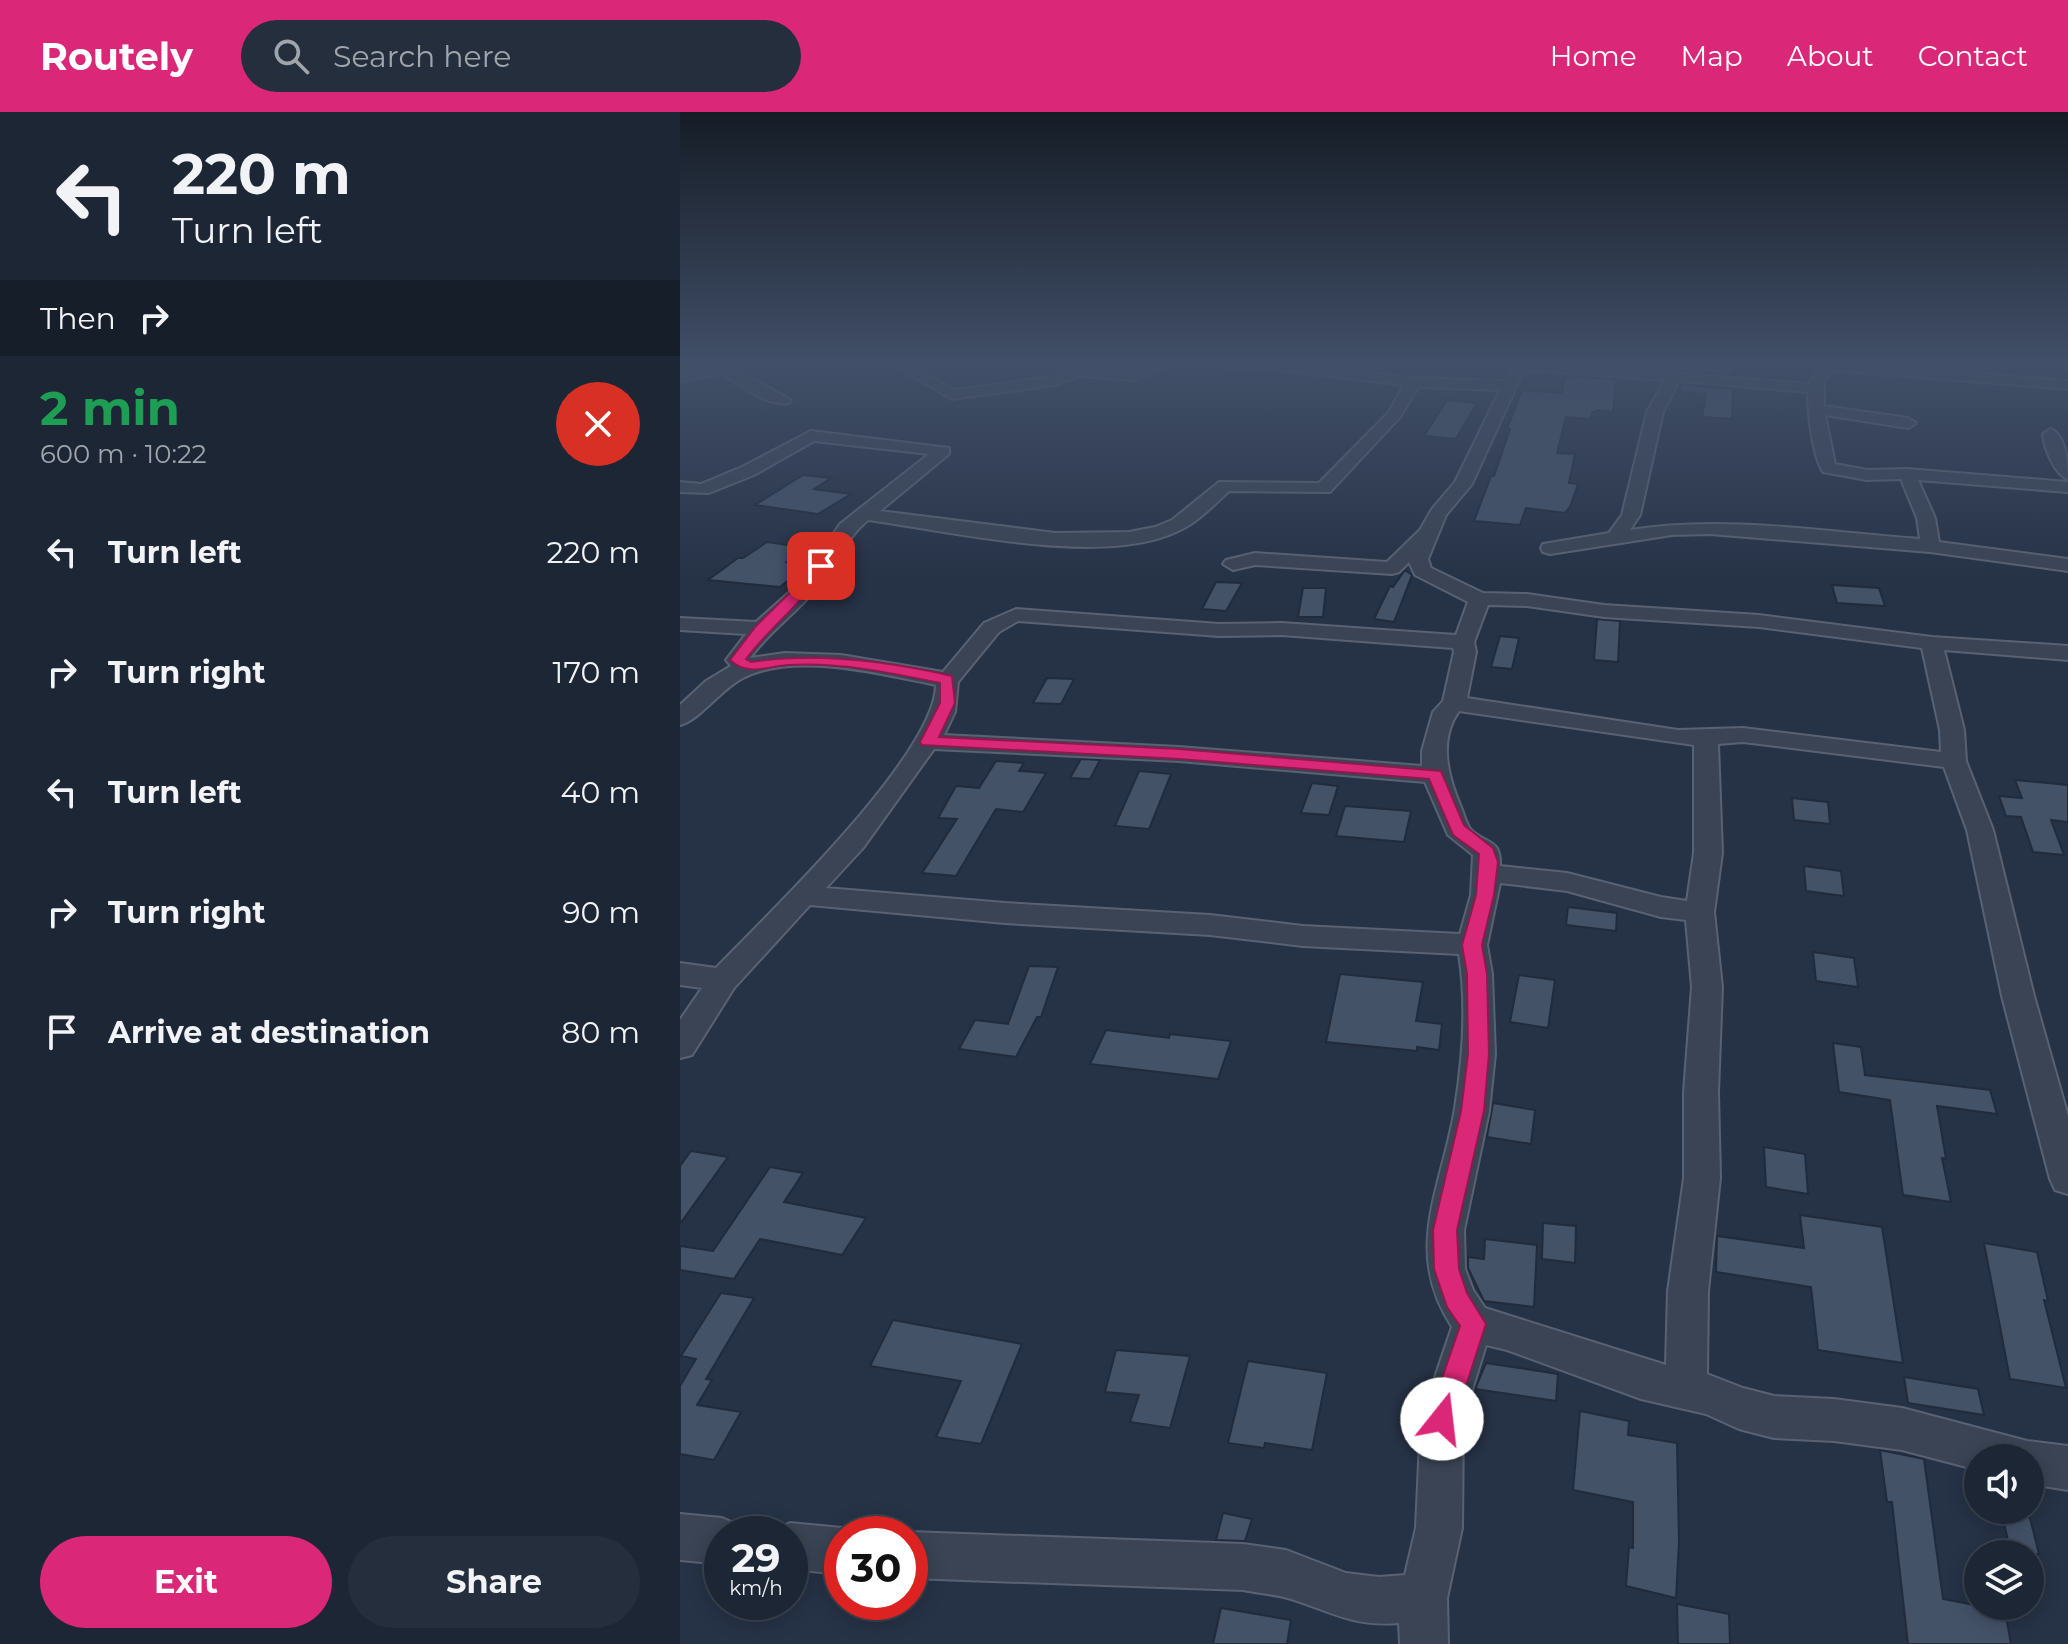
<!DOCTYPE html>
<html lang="en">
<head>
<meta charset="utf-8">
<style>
	:root { --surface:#1c2634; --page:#252e3c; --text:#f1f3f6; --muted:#a0a5ac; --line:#3a434f; --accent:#db2777 }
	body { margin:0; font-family:Montserrat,sans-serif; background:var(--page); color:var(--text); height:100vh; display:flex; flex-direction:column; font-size:30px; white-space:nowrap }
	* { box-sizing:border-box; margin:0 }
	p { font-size:26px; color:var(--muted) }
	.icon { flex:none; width:44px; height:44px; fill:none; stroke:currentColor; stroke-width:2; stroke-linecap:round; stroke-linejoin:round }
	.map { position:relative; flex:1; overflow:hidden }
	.panel { display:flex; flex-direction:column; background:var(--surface); width:680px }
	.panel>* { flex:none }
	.guide { background:#1c2634; color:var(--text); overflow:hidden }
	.fabs { position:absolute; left:1284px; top:1332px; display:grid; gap:16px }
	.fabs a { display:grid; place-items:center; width:80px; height:80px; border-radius:50%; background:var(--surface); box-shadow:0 4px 20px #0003,0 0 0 2px var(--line); font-size:40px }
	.speed { position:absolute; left:24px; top:1404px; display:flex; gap:16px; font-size:40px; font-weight:700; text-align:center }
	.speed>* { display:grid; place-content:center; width:104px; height:104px; border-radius:50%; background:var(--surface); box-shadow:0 4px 20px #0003,0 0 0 2px var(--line); line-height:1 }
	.speed small { font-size:20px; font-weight:400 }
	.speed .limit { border:12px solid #d22; background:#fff; color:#111 }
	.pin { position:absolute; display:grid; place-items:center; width:68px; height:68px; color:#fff; margin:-34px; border-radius:16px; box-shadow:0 4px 12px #0006 }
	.me { position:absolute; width:88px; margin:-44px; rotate:16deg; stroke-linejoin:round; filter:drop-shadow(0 0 6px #0008) }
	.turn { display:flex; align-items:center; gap:28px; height:168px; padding:0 40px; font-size:36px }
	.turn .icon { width:104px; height:104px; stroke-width:2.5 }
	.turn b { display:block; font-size:56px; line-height:68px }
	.then { display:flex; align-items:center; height:76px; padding:0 40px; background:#0003; gap:16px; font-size:30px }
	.round { display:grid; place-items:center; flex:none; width:84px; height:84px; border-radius:42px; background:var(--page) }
	.headline { display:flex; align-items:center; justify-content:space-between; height:136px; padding:0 40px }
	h1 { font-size:48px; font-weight:700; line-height:60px; color:#1e9e55 }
	.cta { display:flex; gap:16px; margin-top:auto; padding:16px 40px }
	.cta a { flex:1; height:92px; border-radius:48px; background:var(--accent); color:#fff; font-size:32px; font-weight:700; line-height:92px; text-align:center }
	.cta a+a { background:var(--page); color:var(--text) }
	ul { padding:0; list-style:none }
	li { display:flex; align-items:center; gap:24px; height:120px; padding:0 40px }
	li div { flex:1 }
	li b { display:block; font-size:30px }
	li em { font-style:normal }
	header { display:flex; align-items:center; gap:48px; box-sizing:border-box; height:112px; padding:0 40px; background:var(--accent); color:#fff }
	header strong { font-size:38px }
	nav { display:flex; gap:44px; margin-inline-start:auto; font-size:28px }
	.search { width:560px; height:72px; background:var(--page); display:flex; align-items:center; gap:20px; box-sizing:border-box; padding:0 28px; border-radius:44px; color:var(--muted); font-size:30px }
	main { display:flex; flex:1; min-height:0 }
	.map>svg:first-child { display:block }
	.building { fill:#445268; stroke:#212b3c; stroke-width:2 }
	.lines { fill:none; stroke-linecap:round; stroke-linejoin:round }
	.minor-casing { stroke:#596272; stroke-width:4 }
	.minor { fill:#3a4455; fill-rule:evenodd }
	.route { fill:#db2777; stroke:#8e194d; stroke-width:2 }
</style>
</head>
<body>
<header>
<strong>Routely</strong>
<div class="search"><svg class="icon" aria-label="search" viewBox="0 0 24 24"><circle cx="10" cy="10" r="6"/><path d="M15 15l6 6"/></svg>Search here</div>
<nav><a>Home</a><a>Map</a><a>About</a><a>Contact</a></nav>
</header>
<main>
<section class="panel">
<div class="guide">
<div class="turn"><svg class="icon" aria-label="left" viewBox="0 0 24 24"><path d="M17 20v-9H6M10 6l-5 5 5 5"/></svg><div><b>220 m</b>Turn left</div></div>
<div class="then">Then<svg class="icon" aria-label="right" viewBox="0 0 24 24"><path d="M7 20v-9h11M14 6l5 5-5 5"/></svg></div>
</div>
<div class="headline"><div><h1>2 min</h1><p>600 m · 10:22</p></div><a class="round" style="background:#d93025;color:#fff"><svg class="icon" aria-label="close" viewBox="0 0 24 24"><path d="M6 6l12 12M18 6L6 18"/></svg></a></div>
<ul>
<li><svg class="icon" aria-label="left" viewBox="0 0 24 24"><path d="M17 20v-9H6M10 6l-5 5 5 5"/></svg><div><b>Turn left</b></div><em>220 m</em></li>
<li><svg class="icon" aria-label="right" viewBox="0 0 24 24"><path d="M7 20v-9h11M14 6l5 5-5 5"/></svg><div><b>Turn right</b></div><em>170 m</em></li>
<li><svg class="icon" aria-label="left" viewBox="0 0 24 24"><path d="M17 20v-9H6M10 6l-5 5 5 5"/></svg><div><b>Turn left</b></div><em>40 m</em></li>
<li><svg class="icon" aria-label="right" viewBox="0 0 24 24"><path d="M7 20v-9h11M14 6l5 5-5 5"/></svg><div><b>Turn right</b></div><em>90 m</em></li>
<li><svg class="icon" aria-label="arrive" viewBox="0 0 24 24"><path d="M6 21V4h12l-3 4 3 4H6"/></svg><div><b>Arrive at destination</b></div><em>80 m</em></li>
</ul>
<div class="cta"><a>Exit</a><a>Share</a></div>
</section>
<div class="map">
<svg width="1388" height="1532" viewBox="0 0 1388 1532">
	<rect width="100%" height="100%" fill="#263246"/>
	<path class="building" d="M 1003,253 L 1054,253 L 1053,263 L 1002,259 Z
		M 886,264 L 936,267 L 933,300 L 917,298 L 912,301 L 911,307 L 886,305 L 877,341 L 895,342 L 889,371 L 898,372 L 890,395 L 885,401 L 846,396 L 840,413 L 794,409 L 811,364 L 814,364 L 830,317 L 827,317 L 842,278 L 882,281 Z
		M 1001,272 L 1053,277 L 1052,307 L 1022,305 L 1026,282 L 1000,280 Z
		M 767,288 L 797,291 L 776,327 L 744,324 Z
		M 123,363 L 151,366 L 134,377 L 171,382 L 138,402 L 75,393 Z
		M 87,430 L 128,436 L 107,450 L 128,452 L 100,475 L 28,468 L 58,446 L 63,446 Z
		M 725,458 L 732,463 L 714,510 L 694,507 L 710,474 L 713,475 Z
		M 536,470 L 562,471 L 546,499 L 522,497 Z
		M 1152,473 L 1199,476 L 1205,494 L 1157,491 Z
		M 623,476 L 646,476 L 643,505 L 618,505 Z
		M 917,507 L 940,509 L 938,550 L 914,548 Z
		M 820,524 L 839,526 L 832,557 L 811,555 Z
		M 367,566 L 394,567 L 381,592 L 353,591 Z
		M 401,647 L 420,648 L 410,667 L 390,666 Z
		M 316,649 L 344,651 L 339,659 L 366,661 L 343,700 L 316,697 L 276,764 L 242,761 L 277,707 L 258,706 L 276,674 L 299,676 Z
		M 459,659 L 491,662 L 469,717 L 435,714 Z
		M 1335,668 L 1388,673 L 1388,710 L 1371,708 L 1384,743 L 1353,740 L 1341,705 L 1326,704 L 1319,684 L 1342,686 Z
		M 632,671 L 658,674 L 649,703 L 621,701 Z
		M 1112,686 L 1148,690 L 1150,712 L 1114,708 Z
		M 665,694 L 731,699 L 724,730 L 656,724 Z
		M 1124,754 L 1161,759 L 1164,784 L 1126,779 Z
		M 888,795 L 937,801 L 936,819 L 886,813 Z
		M 1133,840 L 1174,846 L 1178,875 L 1136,869 Z
		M 349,854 L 378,855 L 361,905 L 357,905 L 336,945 L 279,937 L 295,908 L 328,912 Z
		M 660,862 L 743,870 L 736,909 L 762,912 L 759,938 L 737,935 L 737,939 L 646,930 Z
		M 839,863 L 875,868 L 868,916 L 830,910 Z
		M 426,918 L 489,926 L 490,922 L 551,929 L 538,967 L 410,952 Z
		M 1153,931 L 1181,935 L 1185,963 L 1310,978 L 1317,1002 L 1257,994 L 1266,1047 L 1262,1046 L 1271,1090 L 1223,1083 L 1210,988 L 1159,980 Z
		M 813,991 L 855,998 L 851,1032 L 807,1025 Z
		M 1084,1035 L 1125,1042 L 1128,1082 L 1086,1075 Z
		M 11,1039 L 48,1045 L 0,1112 L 0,1054 Z
		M 90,1055 L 123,1061 L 104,1090 L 186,1106 L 162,1143 L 80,1127 L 54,1167 L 0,1158 L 0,1134 L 33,1139 Z
		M 1120,1103 L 1202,1115 L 1223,1251 L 1138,1238 L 1131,1175 L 1036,1160 L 1037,1124 L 1124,1136 Z
		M 863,1111 L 896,1114 L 895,1151 L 862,1147 Z
		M 805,1127 L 857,1133 L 854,1195 L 804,1189 L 788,1156 L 788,1145 L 804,1147 Z
		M 1304,1131 L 1357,1140 L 1368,1189 L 1364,1188 L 1386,1276 L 1330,1267 Z
		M 41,1181 L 74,1186 L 26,1267 L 32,1268 L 17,1293 L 61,1300 L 34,1348 L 0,1342 L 0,1274 L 16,1247 L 1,1244 Z
		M 213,1208 L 342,1232 L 301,1332 L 256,1325 L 281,1269 L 190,1254 Z
		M 436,1238 L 510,1244 L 490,1316 L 450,1310 L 459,1283 L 425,1280 Z
		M 568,1249 L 647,1261 L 632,1338 L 585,1331 L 584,1336 L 548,1331 Z
		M 806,1251 L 878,1262 L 876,1289 L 795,1277 Z
		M 1224,1265 L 1298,1277 L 1304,1303 L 1228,1291 Z
		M 900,1299 L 949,1309 L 948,1323 L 997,1331 L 999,1430 L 996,1486 L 946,1474 L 949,1435 L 953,1436 L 953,1390 L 893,1378 Z
		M 1200,1338 L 1244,1347 L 1263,1487 L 1325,1499 L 1331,1532 L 1228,1532 L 1212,1390 L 1207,1390 Z
		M 543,1401 L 572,1407 L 565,1429 L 536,1428 Z
		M 1322,1402 L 1350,1406 L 1359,1442 L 1331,1442 Z
		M 997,1492 L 1049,1502 L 1050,1532 L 998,1532 Z
		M 541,1496 L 611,1508 L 607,1532 L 533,1532 Z"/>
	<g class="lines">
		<g class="minor-casing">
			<path id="minor" d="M 44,253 L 70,253 L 57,258 L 111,288 L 109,291 C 86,295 61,273 42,261 L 0,270 L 0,262 Z
				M 213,253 L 230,253 L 274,278 L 372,265 L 397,256 L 453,260 L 471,253 L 490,253 L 455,268 L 399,264 L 375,273 L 272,287 Z
				M 547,253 L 623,253 L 733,266 L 824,269 L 834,257 L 828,253 L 890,253 L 1129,272 L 1140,253 L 1195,253 L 1388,269 L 1388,277 L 1151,258 L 1144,270 L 1144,294 L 1228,306 L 1236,311 L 1228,316 L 1145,303 L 1155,352 L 1187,358 L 1227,357 L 1388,370 L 1388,380 L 1238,368 L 1255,406 L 1259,430 L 1388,447 L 1388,459 L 1250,440 L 1030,422 L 992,423 L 870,442 L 863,440 L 861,436 L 863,432 L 929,421 L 942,403 L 967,300 L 985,268 L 851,258 L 841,264 L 792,372 L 766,403 L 748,447 L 751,456 L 803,481 L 847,482 L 924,493 L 1079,503 L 1252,525 L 1388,534 L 1388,548 L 1264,538 L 1284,618 L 1286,649 L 1313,718 L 1354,884 L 1388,1004 L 1388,1082 L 1375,1078 L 1370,1067 L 1322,884 L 1287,718 L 1264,655 L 1063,630 L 1038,632 L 1042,741 L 1034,800 L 1042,875 L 1038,980 L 1040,1066 L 1028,1179 L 1027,1262 L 1063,1276 L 1094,1284 L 1154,1287 L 1222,1296 L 1347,1329 L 1388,1334 L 1388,1378 L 1350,1372 L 1350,1346 L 1298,1346 L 1298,1358 L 1222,1338 L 1154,1329 L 1094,1326 L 1059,1317 L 1026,1302 L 961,1287 L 827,1238 L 806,1233 L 783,1307 L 782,1416 L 767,1486 L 768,1532 L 720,1532 L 719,1511 C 671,1515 651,1499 608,1486 C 593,1482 578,1481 563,1478 L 230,1466 L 230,1422 L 225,1422 L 230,1420 L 563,1432 L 606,1438 L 666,1461 L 699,1465 L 725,1463 L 736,1416 L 741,1307 L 772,1215 C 722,1138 762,1076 775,996 C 783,946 787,893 779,842 L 623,834 L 530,823 L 325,811 L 130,793 L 54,876 L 12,943 L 0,946 L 0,908 L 22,876 L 0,873 L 0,851 L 36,856 C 88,802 255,643 256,573 C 201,562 115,539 63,566 C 41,577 20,608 0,613 L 0,593 L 26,569 L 51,554 L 46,548 L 66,522 L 0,518 L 0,506 L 76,510 L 121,470 L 160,412 L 249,342 L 134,329 L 74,363 L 29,381 L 0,380 L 0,370 L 21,372 L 62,355 L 131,319 L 269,336 L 269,342 L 200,399 L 375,421 L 449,420 L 475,415 L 492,408 L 539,370 L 639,371 L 709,300 L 724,273 L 594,257 L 554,257 ZM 999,269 L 1128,280 C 1128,300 1132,342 1143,360 L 1187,368 L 1221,367 L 1237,406 L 1240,427 C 1144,420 1045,403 950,418 L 960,403 L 983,300 ZM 738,275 L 820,278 L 775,370 L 752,397 L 740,418 L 707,450 L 575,441 L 546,448 L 543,452 L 553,458 L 575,453 L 712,462 L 719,460 L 729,450 L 735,463 L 788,490 L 776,523 L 602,511 L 539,512 L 336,497 L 304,511 L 263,560 L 161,543 L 105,541 L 70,546 C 89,520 115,502 135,478 C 155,455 165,427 188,408 C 270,419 421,455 496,420 C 517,411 533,394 549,379 L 650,380 L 720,305 ZM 808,493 L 847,494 L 924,505 L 1079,515 L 1242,536 L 1260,618 L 1261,640 L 1063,616 L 998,618 L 787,586 L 796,540 L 794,530 ZM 338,509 L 539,524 L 602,523 L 773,536 L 774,540 L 763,589 L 753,600 L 742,639 L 742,654 L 499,635 L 264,623 L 275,600 L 278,570 L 319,520 ZM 779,599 L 1014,633 L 1014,741 L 1007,789 L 981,785 L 887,761 L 820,754 C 821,726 807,733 791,718 C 786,712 784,702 781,695 C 768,665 758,628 779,599 ZM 254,637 L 499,649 L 745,670 L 768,723 L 793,743 L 791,783 L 780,822 L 623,814 L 530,803 L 325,791 L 146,776 L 183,736 ZM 820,771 L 887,779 L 981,805 L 1006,808 L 1012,875 L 1004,980 L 1004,1066 L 988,1179 L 986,1253 L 805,1196 L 793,1178 L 785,1157 L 784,1118 L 809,999 L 815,942 L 812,862 L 807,833 Z
				M 1371,317 C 1386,323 1388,352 1388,367 C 1375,363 1364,336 1363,322 Z
				M 0,1402 L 42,1406 L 58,1413 L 62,1422 L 42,1422 L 42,1452 L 0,1448 Z
				M 110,1411 L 162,1416 L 177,1422 L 162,1422 L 162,1462 L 110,1457 L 110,1422 L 92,1422 L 94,1418 Z"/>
		</g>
		<use href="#minor" class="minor"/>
	</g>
	<linearGradient id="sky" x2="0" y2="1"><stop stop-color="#151c26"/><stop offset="0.54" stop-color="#414f68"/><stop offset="1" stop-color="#414f68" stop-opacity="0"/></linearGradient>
	<rect width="1388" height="467" fill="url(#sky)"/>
	<path class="route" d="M 141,450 L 147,454 C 125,489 91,514 66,547 L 71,550 C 137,540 207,549 272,564 L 275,591 L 259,625 L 499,637 L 761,659 L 784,713 L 813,736 L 818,750 L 814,783 L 802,833 L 807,862 L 809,942 L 804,999 L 777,1118 L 779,1157 L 787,1181 L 806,1212 L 772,1317 L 762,1321 L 752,1317 L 748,1307 L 780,1214 L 767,1195 L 754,1157 L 753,1118 L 781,999 L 788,942 L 787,862 L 782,833 L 796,783 L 799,742 L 773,723 L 749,667 L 499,647 L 242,633 L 240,630 L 260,591 L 260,571 C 212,561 159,550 109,553 C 88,554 68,565 50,548 L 76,514 Z"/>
</svg>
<div class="fabs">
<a><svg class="icon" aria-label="sound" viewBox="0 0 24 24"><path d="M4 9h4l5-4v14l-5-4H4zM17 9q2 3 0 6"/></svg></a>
<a><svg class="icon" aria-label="layers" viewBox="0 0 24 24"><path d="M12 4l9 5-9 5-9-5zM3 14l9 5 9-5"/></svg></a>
</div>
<div class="speed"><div>29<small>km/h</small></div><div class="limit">30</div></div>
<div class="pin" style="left:141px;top:454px;background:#d93025"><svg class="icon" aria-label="arrive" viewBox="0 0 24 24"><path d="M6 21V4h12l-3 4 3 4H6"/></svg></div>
<svg class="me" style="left:762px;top:1307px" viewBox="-20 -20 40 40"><circle r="19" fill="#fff"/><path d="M0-13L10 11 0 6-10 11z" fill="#db2777"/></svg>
</div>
</main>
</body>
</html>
